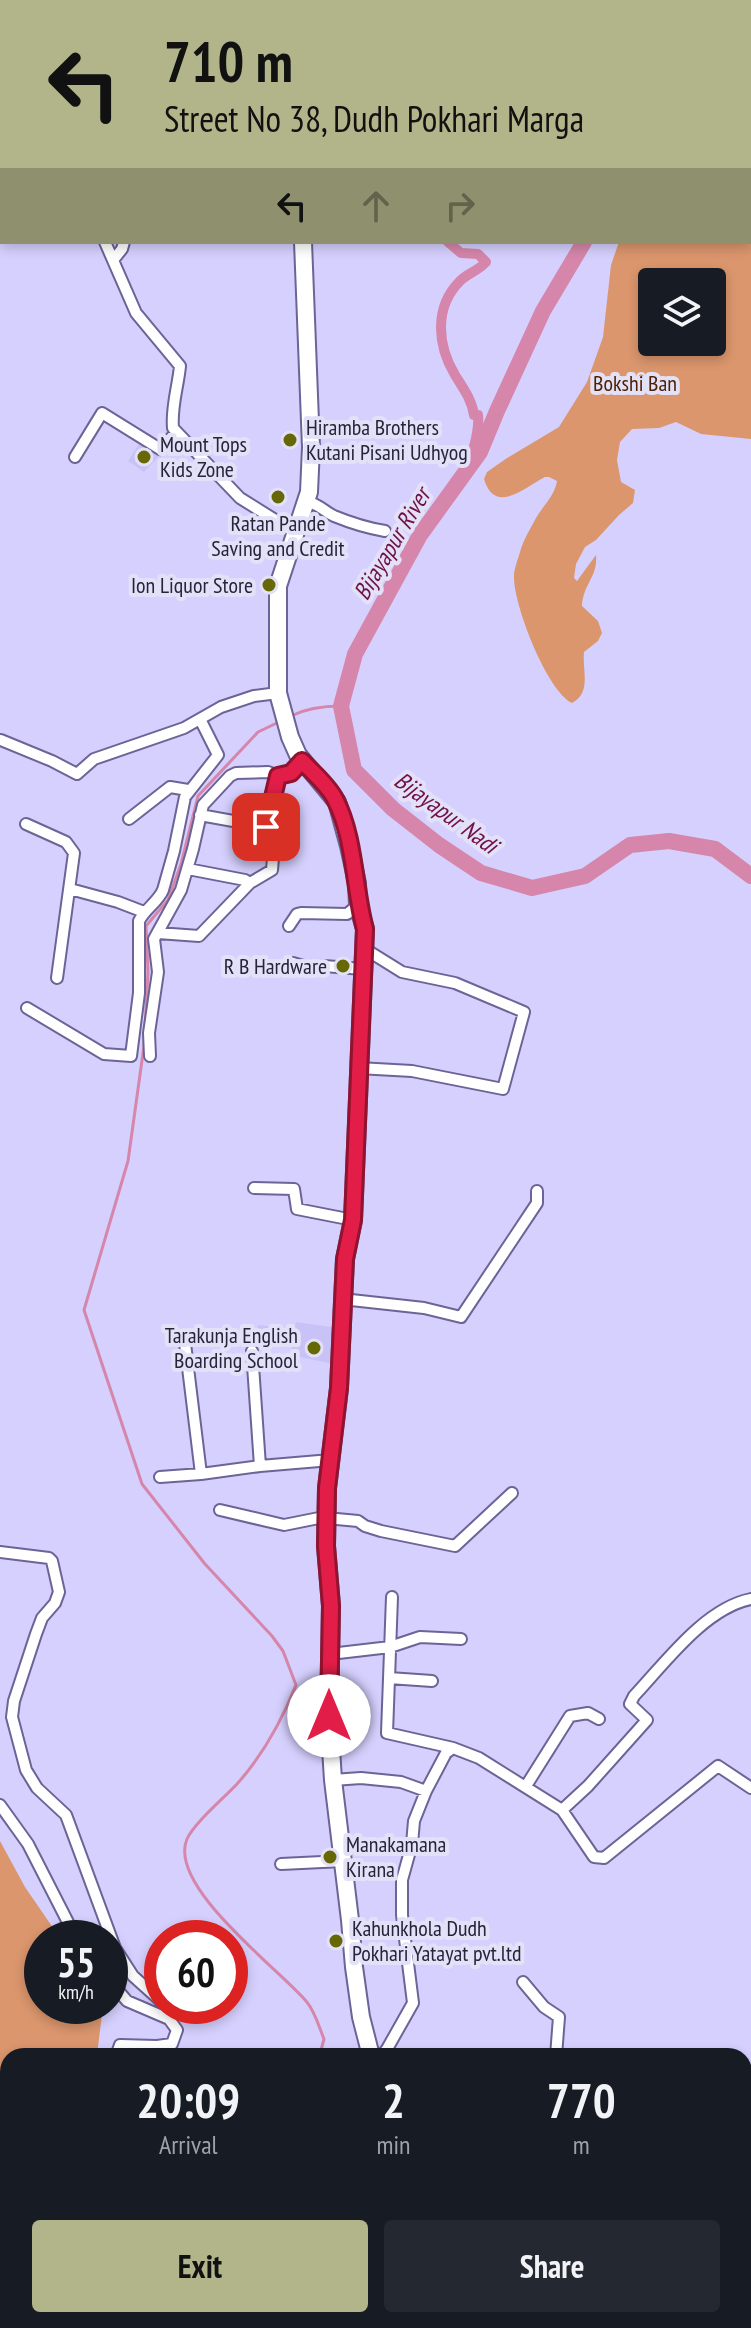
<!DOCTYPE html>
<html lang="en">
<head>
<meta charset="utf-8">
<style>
	:root { --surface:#171b24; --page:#242831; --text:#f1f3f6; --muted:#9ea1a6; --accent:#b2b48a }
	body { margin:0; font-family:"PT Sans Narrow",sans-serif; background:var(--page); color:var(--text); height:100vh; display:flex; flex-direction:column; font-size:30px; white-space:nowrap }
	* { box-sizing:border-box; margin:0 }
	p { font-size:26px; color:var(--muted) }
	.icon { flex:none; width:44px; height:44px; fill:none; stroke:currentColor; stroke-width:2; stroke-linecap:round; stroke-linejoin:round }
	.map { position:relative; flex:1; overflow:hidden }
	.drawer { position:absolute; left:0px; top:2048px; width:752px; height:280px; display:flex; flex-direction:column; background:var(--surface); border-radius:24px 24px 0 0; box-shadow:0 4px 12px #0003 }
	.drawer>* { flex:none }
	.guide { position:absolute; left:0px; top:0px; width:752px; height:244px; box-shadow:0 4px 12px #0003; background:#b2b48a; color:#111; overflow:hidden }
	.tools { position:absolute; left:638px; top:268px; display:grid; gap:16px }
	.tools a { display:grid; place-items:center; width:88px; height:88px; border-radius:8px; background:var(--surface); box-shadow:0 4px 12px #0003; font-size:40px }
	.speed { position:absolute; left:24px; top:1920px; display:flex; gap:16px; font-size:40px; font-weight:700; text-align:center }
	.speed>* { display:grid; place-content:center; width:104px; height:104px; border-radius:50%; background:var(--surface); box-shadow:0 4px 12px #0003; line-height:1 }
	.speed small { font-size:20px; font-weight:400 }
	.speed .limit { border:12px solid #d22; background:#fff; color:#111 }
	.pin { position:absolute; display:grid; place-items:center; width:68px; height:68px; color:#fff; margin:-34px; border-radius:16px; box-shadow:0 4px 12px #0006 }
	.me { position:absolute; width:88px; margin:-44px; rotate:0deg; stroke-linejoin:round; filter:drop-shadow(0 0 6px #0008) }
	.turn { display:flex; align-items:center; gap:28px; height:168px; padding:0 32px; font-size:36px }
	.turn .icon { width:104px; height:104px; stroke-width:2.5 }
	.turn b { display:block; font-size:56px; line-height:68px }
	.lanes { display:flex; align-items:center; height:76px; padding:0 32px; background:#0003; justify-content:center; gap:40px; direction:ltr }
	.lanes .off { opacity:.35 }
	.eta { display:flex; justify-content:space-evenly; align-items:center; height:136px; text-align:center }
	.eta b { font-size:48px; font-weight:700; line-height:56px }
	.button { display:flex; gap:16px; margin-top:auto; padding:16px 32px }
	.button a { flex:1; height:92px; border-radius:8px; background:var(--accent); color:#111; font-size:32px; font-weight:700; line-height:92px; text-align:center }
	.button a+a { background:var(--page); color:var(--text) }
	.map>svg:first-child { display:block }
	.built { fill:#c9c2f6 }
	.green { fill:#db966d; fill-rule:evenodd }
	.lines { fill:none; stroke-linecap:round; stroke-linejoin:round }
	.stream { stroke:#d586aa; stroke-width:3 }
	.canal { stroke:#d586aa; stroke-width:10 }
	.river { stroke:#d586aa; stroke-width:16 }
	.street-casing { stroke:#6c6396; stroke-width:14 }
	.secondary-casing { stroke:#6c6396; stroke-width:18 }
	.primary-casing { stroke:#6c6396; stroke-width:20 }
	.street { stroke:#fff; stroke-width:10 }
	.secondary { stroke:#fff; stroke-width:14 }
	.primary { stroke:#fff; stroke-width:16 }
	.route-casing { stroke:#92132f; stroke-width:20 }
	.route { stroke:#e11d48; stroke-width:14 }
	.poi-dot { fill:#666805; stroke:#e3e1f8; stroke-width:3 }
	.labels { text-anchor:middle; stroke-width:8; stroke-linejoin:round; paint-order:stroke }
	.park-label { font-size:22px; fill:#4e2000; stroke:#e3e1f8 }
	.poi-label { font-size:22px; fill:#272439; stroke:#e3e1f8; text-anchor:start }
	.water-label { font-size:24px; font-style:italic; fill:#6f1147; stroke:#e3e1f8 }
</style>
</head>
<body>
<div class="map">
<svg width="751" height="2328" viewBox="0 0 751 2328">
	<rect width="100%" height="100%" fill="#d6d0fe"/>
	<path class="built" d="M 141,441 L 161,454 L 144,472 L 128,461 Z
		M 296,1322 L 338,1328 L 333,1364 L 291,1355 L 293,1341 L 257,1336 L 258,1325 L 294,1330 Z
		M 381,2320 L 440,2320 L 451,2322 L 450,2328 L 381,2328 Z"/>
	<path class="green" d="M 710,0 L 751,0 L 751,439 L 701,434 L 676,422 L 659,428 L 632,429 L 620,442 L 617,460 L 621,482 L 635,490 L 633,503 L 619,515 L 596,540 L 585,547 L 576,564 L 574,578 L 577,581 L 596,555 C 598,577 583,584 582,606 L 598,621 L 602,633 L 598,641 L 584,652 C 582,671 592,692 572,703 C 547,691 513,604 514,576 C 514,569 518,559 520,552 C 523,541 530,529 536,518 C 543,506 555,495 557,481 L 549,477 L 545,477 C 525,487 495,516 484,479 L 487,472 L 507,458 L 559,427 L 587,382 L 603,337 L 611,265 L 619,242 L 750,242 L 750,2 L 708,2 ZM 652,282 L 712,282 L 712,342 L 652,342 Z
		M 0,1841 L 25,1887 L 60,1938 L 42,1938 L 42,2006 L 103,2006 L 97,2055 L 8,2056 L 8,2091 L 0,2091 Z"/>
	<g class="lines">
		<path class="stream" d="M 291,716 C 307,708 323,706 341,706
			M 281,721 L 258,732 L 198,796 L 181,864 L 168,900 L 146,926 L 148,972 L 144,1046 L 128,1161 L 84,1310 L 142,1484 L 205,1564 L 272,1636 L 283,1651 L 296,1685 C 282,1720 263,1755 237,1784 C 224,1798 194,1823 187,1839 C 167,1886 279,1969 306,2001 C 315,2011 319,2027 324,2039 L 320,2054 L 316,2056
			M 0,2170 L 8,2166"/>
		<path class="canal" d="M 448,242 L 461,253 L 478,254 L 486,262 C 478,271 468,273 460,281 C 434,307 437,345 455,375 C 463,388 472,400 474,415 L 478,415 C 480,434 472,448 470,467
			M 744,2136 L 751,2136
			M 0,2220 L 8,2218"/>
		<path class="river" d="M 597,0 L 597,2
			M 584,242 L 543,311 L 497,411 L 480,452 L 420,535 L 355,654 L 341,706 L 354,770 L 393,809 L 439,845 L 481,873 L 532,888 L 585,876 L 630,845 L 669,841 L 715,849 L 751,876"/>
		<g class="street-casing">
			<path id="street" d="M 0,60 L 2,63
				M 105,242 L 136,313 L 180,366 C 178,387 171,407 173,428 L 240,498 L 296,533
				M 114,259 L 122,249 L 124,242
				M 75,457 L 102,413 L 160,449 L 177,432
				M 306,501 C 321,505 323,511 334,516 C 351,523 367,528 385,531
				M 1,740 L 52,761 L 77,774 L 94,759 L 184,728 L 221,707 L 254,696 L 278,693
				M 200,815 L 266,827
				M 129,819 L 170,787 L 188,790
				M 26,824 L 66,842 L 74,853 L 57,978
				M 188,869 L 245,880 L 250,883
				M 70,889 L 118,902 L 144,912
				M 289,926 L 297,914 L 301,913 L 347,914 L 358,905
				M 158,933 L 199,936 L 250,883 L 272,870 L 275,833 L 266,827 L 278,776 L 291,773 L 302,761
				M 293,963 L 310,968 L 324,966 L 363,969
				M 27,1008 L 104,1054 L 131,1056 L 139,993 L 139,921 C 145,909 158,902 163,890 L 174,851 L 185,797 L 218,755 L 200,719
				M 150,1056 L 149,1033 L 158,972 L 154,939 L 181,890 L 193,849 L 203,805 L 230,776 L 236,773 L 268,772 L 278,776
				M 358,1068 L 412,1071 L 503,1089 L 524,1012 L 455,983 L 402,972 L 365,949
				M 254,1188 L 294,1189 L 297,1209 L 353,1220
				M 342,1299 L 424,1308 L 461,1317 L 537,1203 L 537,1191
				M 184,1335 L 201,1474 L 260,1466 L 331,1460
				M 252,1351 L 260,1466
				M 160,1477 L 201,1474
				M 220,1510 L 284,1525 L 319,1518 L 327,1520
				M 326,1518 L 358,1521 L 365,1526 L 381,1531 L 455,1546 L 512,1493
				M 0,1552 L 49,1558 L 52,1561 L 59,1592 L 55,1603 L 42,1618 L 36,1634 L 14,1701 L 12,1717 L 26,1770 L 37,1788 L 66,1815 L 115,1948 L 133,1976 L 162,2002
				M 392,1597 L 387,1733 L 453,1748
				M 330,1654 L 390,1647 L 420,1637 L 461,1639
				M 389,1678 L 432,1681
				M 333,1780 L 361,1778 L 401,1782 L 426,1791 L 446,1753 L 453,1748 L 479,1758 L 562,1810 L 588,1786 L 647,1720 L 630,1704 L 634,1696 C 665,1663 705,1608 751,1599
				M 526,1786 L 570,1716 L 588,1713 L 599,1719
				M 0,1805 L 28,1844 L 76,1938
				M 562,1810 L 594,1857 L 604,1858 L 718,1766 L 751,1788
				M 281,1864 L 343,1861
				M 110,1981 L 127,2001 L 169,2019 L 177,2030 L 172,2044 L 157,2046 L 120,2045 L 116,2056
				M 523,1982 L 544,2007 L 559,2017 L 556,2056
				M 166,2006 L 174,2013 L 169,2019
				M 381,2056 L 387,2049 L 413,2003 L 402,1915 L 402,1880 L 412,1844 L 414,1821 L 426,1791
				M 0,2235 L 8,2234
				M 0,2309 L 8,2304
				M 268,2320 L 269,2328
				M 489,2328 L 491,2320"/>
		</g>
		<g class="secondary-casing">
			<path id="secondary" d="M 318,2320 L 321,2328"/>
		</g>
		<g class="primary-casing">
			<path id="primary" d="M 301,0 L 302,2
				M 303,242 L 311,447 L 309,492 L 278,586 L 278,693 L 290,737 L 298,755 L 337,802 L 349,846 L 357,883 L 358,905 L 365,929 L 353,1220 L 345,1259 L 339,1388 L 327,1488 L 326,1546 L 331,1606 L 329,1716 L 333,1780 L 350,1920 L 354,1967 L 361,2017 L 371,2056"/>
		</g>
		<use href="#street" class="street"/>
		<use href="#secondary" class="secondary"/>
		<use href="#primary" class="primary"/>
	</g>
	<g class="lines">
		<g class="route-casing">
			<path id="route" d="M 266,827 L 278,776 L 291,773 L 302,761 C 313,773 328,785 335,799 C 355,837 354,889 365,929 L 353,1220 L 345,1259 L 339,1388 L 327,1488 L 326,1546 L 331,1606 L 329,1716"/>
		</g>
		<use href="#route" class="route"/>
	</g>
	<g class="poi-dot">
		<circle cx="290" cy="440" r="8"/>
		<circle cx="144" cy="457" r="8"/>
		<circle cx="278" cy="497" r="8"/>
		<circle cx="269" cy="585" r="8"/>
		<circle cx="343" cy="966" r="8"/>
		<circle cx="314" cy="1348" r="8"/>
		<circle cx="330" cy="1857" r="8"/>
		<circle cx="336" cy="1941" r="8"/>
	</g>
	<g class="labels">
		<g class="park-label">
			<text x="635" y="391">Bokshi Ban</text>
		</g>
		<g class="poi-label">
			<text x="306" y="435">Hiramba Brothers<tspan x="306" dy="25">Kutani Pisani Udhyog</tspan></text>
			<text x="160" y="452">Mount Tops<tspan x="160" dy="25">Kids Zone</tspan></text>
			<text x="278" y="531" text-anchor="middle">Ratan Pande<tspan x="278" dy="25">Saving and Credit</tspan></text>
			<text x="253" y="593" text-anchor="end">Ion Liquor Store</text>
			<text x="327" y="974" text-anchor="end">R B Hardware</text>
			<text x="298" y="1343" text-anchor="end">Tarakunja English<tspan x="298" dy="25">Boarding School</tspan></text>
			<text x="346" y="1852">Manakamana<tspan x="346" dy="25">Kirana</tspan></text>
			<text x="352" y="1936">Kahunkhola Dudh<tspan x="352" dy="25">Pokhari Yatayat pvt.ltd</tspan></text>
		</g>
		<g class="water-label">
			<text transform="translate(392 544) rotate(-59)" y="8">Bijayapur River</text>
			<text transform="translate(446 813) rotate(36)" y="8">Bijayapur Nadi</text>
		</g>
	</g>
</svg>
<div class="tools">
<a><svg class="icon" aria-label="layers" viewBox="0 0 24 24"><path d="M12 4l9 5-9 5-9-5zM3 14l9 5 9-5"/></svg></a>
</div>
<div class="speed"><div>55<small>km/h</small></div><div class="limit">60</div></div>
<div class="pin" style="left:266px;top:827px;background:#d93025"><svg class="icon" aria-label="arrive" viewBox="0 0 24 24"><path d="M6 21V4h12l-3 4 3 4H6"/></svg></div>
<svg class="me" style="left:329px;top:1716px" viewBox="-20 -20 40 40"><circle r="19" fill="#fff"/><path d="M0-13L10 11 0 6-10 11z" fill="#e11d48"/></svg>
<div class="guide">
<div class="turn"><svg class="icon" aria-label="left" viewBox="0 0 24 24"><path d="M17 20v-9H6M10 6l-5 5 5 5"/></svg><div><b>710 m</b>Street No 38, Dudh Pokhari Marga</div></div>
<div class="lanes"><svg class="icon" aria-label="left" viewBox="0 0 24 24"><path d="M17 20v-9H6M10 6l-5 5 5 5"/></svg><svg class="icon off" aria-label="ahead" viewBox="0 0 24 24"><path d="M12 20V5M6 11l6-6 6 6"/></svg><svg class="icon off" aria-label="right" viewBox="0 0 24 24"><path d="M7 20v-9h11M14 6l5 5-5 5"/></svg></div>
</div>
<section class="drawer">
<div class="eta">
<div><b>20:09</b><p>Arrival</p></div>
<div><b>2</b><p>min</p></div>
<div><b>770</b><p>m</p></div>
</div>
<div class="button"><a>Exit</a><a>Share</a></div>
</section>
</div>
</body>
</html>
